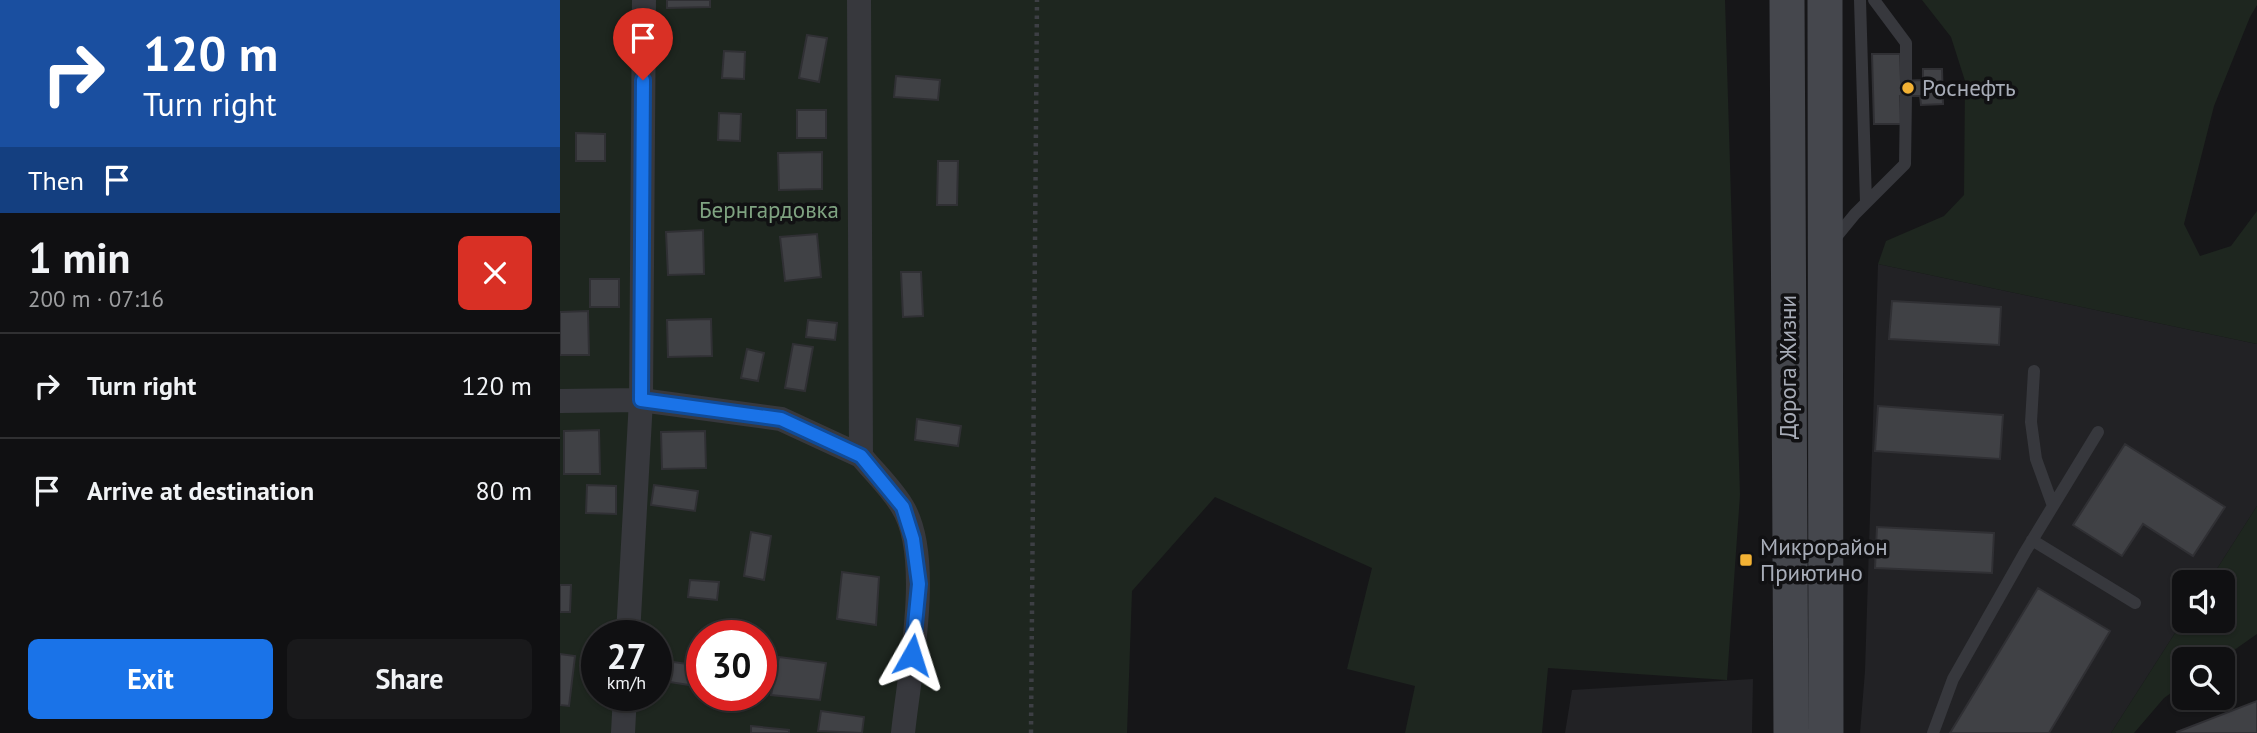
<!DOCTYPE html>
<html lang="en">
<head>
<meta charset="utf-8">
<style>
	:root { --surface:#101012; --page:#19191b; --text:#f1f3f6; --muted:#9c9d9f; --line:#303032; --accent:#1a73e8 }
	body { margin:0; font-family:"PT Sans",sans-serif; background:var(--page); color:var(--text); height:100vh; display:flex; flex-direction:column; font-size:26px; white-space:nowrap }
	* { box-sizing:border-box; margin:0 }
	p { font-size:23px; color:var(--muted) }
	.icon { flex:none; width:38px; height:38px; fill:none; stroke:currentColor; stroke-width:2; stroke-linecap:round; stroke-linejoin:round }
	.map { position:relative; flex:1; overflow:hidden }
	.sheet { display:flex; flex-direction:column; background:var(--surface); width:560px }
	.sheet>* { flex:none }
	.hud { background:#1a4fa0; color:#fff; overflow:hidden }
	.buttons { position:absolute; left:1612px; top:570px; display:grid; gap:14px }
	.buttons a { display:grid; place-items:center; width:63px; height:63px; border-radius:10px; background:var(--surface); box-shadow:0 2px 5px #0004,0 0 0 2px var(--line); font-size:35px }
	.speed { position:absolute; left:21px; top:620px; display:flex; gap:14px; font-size:35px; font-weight:700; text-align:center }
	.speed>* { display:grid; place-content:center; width:91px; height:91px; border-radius:50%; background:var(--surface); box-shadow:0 2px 5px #0004,0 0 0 2px var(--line); line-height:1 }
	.speed small { font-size:18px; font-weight:400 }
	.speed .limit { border:10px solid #d22; background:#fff; color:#111 }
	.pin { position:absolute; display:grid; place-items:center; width:60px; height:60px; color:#fff; margin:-72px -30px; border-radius:50% 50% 50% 0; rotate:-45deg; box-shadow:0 0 7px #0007 }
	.pin .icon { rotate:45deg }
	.me { position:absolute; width:77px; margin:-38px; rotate:6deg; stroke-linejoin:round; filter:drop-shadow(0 0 5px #0008) }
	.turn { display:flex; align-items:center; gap:24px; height:147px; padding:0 28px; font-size:32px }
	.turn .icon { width:91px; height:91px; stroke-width:2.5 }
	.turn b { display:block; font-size:49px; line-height:60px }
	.then { display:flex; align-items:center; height:66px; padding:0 28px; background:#0003; gap:14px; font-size:26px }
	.round { display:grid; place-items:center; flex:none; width:74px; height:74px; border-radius:10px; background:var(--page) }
	.headline { display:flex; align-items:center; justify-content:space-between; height:119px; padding:0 28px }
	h1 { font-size:42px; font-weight:700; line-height:52px }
	.cta { display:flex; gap:14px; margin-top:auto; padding:14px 28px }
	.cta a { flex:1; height:80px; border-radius:10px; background:var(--accent); color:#fff; font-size:28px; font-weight:700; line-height:80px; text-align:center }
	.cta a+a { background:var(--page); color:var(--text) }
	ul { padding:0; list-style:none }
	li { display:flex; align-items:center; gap:21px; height:105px; padding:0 28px; border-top:2px solid var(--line) }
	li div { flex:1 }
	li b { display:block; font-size:26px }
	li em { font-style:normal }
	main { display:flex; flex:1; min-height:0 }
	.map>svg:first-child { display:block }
	.built { fill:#222225 }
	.green { fill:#1e261f; fill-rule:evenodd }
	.building { fill:#404145; stroke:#303034; stroke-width:2 }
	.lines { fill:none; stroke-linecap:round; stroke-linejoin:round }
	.path { stroke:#3d3f44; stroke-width:4.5; stroke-dasharray:3.5 5; stroke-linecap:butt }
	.service { stroke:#37383d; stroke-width:12 }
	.minor { stroke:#37383d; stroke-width:24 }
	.secondary { stroke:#45474d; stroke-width:35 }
	.route-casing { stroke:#114b97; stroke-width:18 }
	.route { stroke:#1a73e8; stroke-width:12 }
	.poi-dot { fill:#f2b134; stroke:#111113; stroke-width:2.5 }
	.labels { text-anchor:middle; stroke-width:7; stroke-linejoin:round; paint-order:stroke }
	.poi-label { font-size:23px; fill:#a8adb8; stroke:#111113; text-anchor:start }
	.park-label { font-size:23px; fill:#7fa381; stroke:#111113 }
	.street-label { font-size:23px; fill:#a8adb8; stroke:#111113 }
</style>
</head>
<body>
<main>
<section class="sheet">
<div class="hud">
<div class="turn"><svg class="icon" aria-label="right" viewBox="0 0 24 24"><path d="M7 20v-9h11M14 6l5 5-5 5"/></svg><div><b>120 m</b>Turn right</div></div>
<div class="then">Then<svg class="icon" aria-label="arrive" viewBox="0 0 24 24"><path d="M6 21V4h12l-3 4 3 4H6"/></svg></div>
</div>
<div class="headline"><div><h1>1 min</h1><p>200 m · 07:16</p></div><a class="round" style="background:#d93025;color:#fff"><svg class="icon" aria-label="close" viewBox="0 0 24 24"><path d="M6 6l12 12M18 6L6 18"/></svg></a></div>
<ul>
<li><svg class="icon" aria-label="right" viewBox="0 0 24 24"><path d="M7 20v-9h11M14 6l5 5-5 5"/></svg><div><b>Turn right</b></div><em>120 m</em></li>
<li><svg class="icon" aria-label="arrive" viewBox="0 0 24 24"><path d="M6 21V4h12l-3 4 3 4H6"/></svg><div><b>Arrive at destination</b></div><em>80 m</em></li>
</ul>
<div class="cta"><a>Exit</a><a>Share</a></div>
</section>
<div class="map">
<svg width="1697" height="733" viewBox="0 0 1697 733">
	<rect width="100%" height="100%" fill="#161618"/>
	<path class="built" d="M 1318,264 L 1697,344 L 1697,506 L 1648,583 L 1624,583 L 1624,619 L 1551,733 L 1300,733 L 1305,671 Z
		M 1193,679 L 1192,733 L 1005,733 L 1012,690 Z"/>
	<path class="green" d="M 0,0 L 1165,0 L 1180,495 L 1167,680 L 988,668 L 982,733 L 845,733 L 855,686 L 787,669 L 812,568 L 655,497 L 572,591 L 567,733 L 0,733 ZM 37,635 L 96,635 L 96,695 L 37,695 ZM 142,635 L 201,635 L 201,695 L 142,695 Z
		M 1362,0 L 1697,0 L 1697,5 L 1690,17 L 1654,106 L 1624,224 L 1640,256 L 1671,246 L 1697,211 L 1697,344 L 1318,264 L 1326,241 L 1384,216 L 1404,195 L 1405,81 L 1391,37 Z
		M 1697,506 L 1697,634 L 1660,660 L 1624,660 L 1624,684 L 1604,698 L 1574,733 L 1551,733 L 1624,619 L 1624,621 L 1662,621 L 1662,583 L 1648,583 Z"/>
	<path class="building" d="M 107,0 L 150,0 L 150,7 L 107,8 Z
		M 247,35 L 267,38 L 259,82 L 239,78 Z
		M 164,51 L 185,52 L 184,79 L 162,78 Z
		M 1312,54 L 1340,54 L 1341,81 L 1363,80 L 1363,69 L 1382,69 L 1383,104 L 1361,105 L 1360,96 L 1340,96 L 1341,124 L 1314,124 Z
		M 336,76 L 380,80 L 378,100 L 334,97 Z
		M 237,110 L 266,110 L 266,138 L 237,138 Z
		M 159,113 L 181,114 L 180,141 L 158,140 Z
		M 16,133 L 45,134 L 45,161 L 16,161 Z
		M 262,152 L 262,189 L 219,190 L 218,153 Z
		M 378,161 L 398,161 L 397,205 L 377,205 Z
		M 143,230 L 144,274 L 108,275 L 106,232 Z
		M 257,234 L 261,277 L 225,281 L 220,237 Z
		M 341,272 L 361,272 L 363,316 L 343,317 Z
		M 30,279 L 59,279 L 59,307 L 30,307 Z
		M 1332,301 L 1441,307 L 1439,345 L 1329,339 Z
		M 28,311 L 29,355 L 0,355 L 0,312 Z
		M 151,319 L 152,356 L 108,357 L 107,320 Z
		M 248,320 L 277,323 L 275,340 L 246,337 Z
		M 233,344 L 253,347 L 245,391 L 225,388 Z
		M 187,349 L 204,353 L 198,381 L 181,378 Z
		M 1318,406 L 1443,415 L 1440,459 L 1315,451 Z
		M 357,419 L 401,426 L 398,446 L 355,440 Z
		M 39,430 L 40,474 L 4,474 L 4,431 Z
		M 145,431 L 146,468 L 102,469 L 101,432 Z
		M 1565,444 L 1665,507 L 1633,556 L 1583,524 L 1562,556 L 1513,525 Z
		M 27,485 L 56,486 L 56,514 L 26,513 Z
		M 94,485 L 138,491 L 135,511 L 91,505 Z
		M 1317,527 L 1434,533 L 1432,573 L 1315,568 Z
		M 191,532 L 211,536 L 204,580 L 184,576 Z
		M 282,572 L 319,577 L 316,625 L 277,619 Z
		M 130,580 L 159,582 L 157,600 L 128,597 Z
		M 0,585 L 11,585 L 10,612 L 0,612 Z
		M 1478,588 L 1550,631 L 1489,733 L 1390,733 Z
		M 0,654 L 15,656 L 9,706 L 0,705 Z
		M 219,657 L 266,663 L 260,700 L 211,695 Z
		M 106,661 L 142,666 L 142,687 L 103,681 Z
		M 1697,701 L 1697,733 L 1618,733 L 1617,732 Z
		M 261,711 L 304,717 L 302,733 L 258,731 Z
		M 191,726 L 229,730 L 229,733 L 191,733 Z"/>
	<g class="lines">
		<path class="path" d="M 471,733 L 477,0"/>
		<path class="service" d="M 1300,0 L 1306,203
			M 1314,0 L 1346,43 L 1346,81
			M 1272,242 L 1295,214 L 1345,164 L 1346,96
			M 1474,371 L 1471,422 L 1476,459 L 1493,506
			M 1472,540 L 1575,603
			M 1373,733 L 1393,679 L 1465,552 L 1538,432"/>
		<path class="minor" d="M 299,0 L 301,456 C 314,472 331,488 342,506 C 374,557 349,673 343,733
			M 0,401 L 81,400 L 221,419 L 301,456
			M 68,635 L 81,400 L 84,0
			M 63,733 L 65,695"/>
		<path class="secondary" d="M 1227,0 L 1231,733
			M 1265,0 L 1266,733"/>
	</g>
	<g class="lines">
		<g class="route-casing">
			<path id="route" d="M 83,80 L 81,400 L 221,419 L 301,456 L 343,507 L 353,539 L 359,584 L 352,655"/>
		</g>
		<use href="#route" class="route"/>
	</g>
	<g class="poi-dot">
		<circle cx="1348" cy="88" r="7"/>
		<rect x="1179" y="553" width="14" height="14" rx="3.5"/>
	</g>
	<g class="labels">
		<g class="poi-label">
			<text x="1362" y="96">Роснефть</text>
			<text x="1200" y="555">Микрорайон<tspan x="1200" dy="26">Приютино</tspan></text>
		</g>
		<g class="park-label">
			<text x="209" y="218">Бернгардовка</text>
		</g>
		<g class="street-label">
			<text transform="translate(1228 367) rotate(-90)" y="8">Дорога Жизни</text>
		</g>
	</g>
</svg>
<div class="buttons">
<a><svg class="icon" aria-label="sound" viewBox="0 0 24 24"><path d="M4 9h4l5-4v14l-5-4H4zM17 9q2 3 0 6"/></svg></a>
<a><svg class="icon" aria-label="search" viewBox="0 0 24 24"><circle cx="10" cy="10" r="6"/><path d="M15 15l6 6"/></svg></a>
</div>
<div class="speed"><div>27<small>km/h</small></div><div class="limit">30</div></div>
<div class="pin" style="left:83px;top:80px;background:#d93025"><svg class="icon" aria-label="arrive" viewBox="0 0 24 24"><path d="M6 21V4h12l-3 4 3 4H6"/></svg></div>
<svg class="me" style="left:352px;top:655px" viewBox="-20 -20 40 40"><path d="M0-17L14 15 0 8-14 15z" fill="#1a73e8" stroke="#fff" stroke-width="4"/></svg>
</div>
</main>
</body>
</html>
